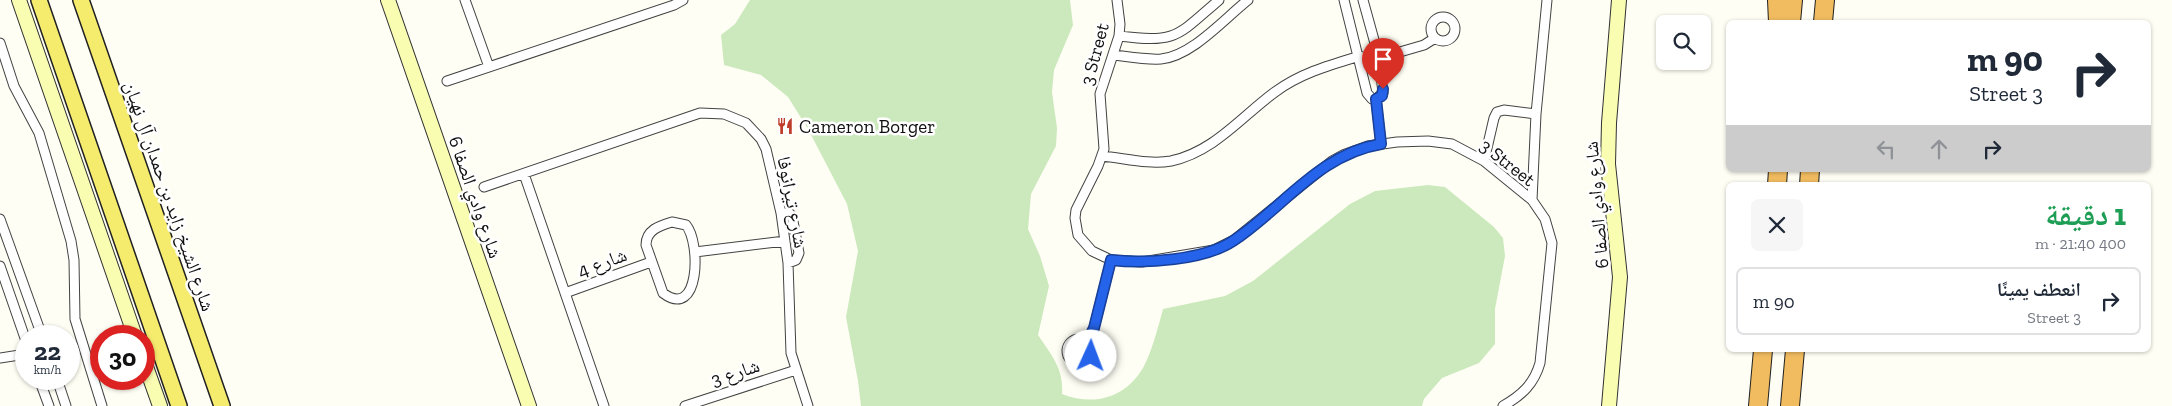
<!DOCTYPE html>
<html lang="ar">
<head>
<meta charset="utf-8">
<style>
	:root { --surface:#fff; --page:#f6f6f7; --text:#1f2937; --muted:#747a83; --line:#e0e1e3 }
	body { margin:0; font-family:"Zilla Slab","Noto Naskh Arabic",serif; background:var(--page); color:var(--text); direction:rtl; height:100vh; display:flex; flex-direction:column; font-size:19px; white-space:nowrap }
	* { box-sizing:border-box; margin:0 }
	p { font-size:16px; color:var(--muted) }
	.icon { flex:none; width:28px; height:28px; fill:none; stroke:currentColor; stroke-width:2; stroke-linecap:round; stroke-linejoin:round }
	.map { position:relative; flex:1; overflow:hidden; direction:ltr }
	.drawer { position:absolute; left:1726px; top:182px; width:425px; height:170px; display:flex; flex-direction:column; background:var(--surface); border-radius:8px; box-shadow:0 1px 4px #0004; direction:rtl }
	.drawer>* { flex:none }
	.banner { position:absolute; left:1726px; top:20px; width:425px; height:152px; border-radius:8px; box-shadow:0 1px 4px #0004; direction:rtl; background:#fff; color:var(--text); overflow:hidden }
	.fabs { position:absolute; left:1656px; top:15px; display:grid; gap:10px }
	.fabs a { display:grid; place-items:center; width:55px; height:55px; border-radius:8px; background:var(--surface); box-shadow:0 1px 4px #0004; font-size:25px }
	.speed { position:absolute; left:15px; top:325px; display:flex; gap:10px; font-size:25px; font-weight:700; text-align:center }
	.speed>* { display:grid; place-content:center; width:65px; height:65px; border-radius:50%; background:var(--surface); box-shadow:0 1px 4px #0004; line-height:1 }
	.speed small { font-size:12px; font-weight:400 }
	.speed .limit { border:8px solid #d22; background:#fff; color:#111 }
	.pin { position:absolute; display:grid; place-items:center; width:42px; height:42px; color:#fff; margin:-51px -21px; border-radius:50% 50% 50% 0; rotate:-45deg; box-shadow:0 0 5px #0007 }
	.pin .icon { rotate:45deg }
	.me { position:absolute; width:55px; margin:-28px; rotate:2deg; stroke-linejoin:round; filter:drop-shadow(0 0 4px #0008) }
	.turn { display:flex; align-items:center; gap:18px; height:105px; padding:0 25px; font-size:22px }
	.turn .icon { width:65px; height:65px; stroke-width:2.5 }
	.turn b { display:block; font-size:35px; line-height:42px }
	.lanes { display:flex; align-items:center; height:48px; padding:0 25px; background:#0003; justify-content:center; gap:25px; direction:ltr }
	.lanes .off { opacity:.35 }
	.round { display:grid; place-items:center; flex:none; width:52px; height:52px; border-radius:8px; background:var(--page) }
	.summary { display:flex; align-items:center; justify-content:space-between; height:85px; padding:0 25px }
	h1 { font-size:30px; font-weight:800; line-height:38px; color:#1e9e55 }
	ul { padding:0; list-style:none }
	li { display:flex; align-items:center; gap:15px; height:68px; margin:0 10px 8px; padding:0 15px; border:2px solid var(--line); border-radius:8px }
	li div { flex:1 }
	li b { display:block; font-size:19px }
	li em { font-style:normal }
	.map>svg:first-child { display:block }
	.green { fill:#cce9bd }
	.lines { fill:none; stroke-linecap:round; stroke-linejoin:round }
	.street-casing { stroke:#434343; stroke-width:11 }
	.secondary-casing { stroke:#323232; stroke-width:16 }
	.primary-casing { stroke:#212121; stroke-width:18 }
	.highway-casing { stroke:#212121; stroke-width:20 }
	.street { stroke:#fff; stroke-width:9 }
	.secondary { stroke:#f8fdb1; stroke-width:14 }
	.primary { stroke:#f5ec6e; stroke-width:15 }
	.highway { stroke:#f1bc60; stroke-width:18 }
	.route-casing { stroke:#184099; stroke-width:12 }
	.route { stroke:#2563eb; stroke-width:9 }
	.labels { text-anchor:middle; stroke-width:5; stroke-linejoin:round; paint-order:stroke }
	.street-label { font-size:19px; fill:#101010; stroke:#fff }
	.poi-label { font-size:19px; fill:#101010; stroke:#fff; text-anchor:start }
</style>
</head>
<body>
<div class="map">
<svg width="2172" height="406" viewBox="0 0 2172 406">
	<rect width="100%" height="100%" fill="#fffef4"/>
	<path class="green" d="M 750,0 L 1070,0 L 1073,25 L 1054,70 L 1052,92 L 1057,128 L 1056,146 L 1031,194 L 1028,229 L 1040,256 L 1049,286 L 1038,335 C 1052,356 1064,369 1062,394 C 1092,406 1123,399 1141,371 C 1150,359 1159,324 1163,309 L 1225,296 L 1253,281 L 1350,204 L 1375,191 L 1428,185 L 1445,187 L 1494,227 L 1503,238 L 1505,256 L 1495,309 L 1495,344 L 1479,363 L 1442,378 L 1424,399 L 1422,406 L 861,406 L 858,381 L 846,317 L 858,251 L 847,204 L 808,129 L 788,97 L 761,75 L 724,65 L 721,35 L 735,24 Z"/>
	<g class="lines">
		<g class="street-casing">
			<path id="street" d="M 465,0 L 489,67
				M 1117,0 L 1120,24 L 1119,36 L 1100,94 L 1104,149 L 1098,166 L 1076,210 L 1075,218 L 1078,235 L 1092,251 L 1111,260 L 1142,262 L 1214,250 L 1234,240 L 1332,161 L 1343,155 L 1368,146 L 1397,142 L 1428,141 L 1452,144 L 1484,161 L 1532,200 L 1545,219 L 1552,243 L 1540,363 C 1534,384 1522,395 1503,406
				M 1344,0 L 1367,93 L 1372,99 L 1376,99 L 1383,93 L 1379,58 L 1363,0
				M1431 29a12 12 0 1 1 24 0a12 12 0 1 1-24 0Z
				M 1119,36 C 1177,43 1176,37 1219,0
				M 0,43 L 14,86 L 39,133 L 71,241 L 74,260 L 75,319 L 102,406
				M 1114,55 C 1130,57 1146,60 1161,59 C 1192,56 1224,19 1248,0
				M 1379,58 L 1424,45 L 1435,38
				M 447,81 L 674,5 L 683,0
				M 1376,99 L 1381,144
				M 1102,156 C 1124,158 1149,165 1171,161 C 1214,152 1242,116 1275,92 C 1301,73 1330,65 1360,56
				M 1484,161 L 1494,118 L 1497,112 L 1504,110 L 1536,114
				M 524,174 L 604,406
				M 484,187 L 700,113 L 724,114 L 746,123 L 761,139 L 766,149 L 781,213 L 788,263 L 791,353 L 808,406
				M 1532,200 L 1536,114 L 1547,0
				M 781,213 L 789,213 L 792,216 L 799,253 L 796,260 L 788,263
				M 0,219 L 42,336
				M 672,222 L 686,225 C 701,243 700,321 663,293 L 646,245 C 646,230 659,226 672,222 Z
				M 695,252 L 785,241
				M 0,266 L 26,341
				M 565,293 L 651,262
				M1067 351a12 12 0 1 1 24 0a12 12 0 1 1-24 0Z
				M 1087,341 L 1094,328 L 1111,260
				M 0,358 L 26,354
				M 39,379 L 49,406
				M 57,379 L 66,406
				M 685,406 L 796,370"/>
		</g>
		<g class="secondary-casing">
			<path id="secondary" d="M 19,0 L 135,336
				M 388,0 L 529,406
				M 144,361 L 160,406
				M 1609,406 L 1620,277 L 1608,164 L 1609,123 L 1619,0"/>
		</g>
		<g class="primary-casing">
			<path id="primary" d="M 39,0 L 179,406
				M 81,0 L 222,406"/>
		</g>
		<g class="highway-casing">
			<path id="highway" d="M 1777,0 L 1778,22
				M 1791,22 L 1793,0
				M 1823,22 L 1825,0
				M 1777,185 L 1778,170
				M 1809,185 L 1810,170
				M 1758,406 L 1763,350
				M 1790,406 L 1795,350"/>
		</g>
		<use href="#street" class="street"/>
		<use href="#secondary" class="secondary"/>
		<use href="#primary" class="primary"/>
		<use href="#highway" class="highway"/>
	</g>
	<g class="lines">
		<g class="route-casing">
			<path id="route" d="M 1091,356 L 1091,348 L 1087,342 L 1094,328 L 1111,260 C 1146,264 1204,260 1233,241 C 1283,208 1319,154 1381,144 L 1376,99 L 1382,96 L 1383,89"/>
		</g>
		<use href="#route" class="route"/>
	</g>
	<defs>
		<g id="restaurant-bare" transform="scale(1.35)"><path d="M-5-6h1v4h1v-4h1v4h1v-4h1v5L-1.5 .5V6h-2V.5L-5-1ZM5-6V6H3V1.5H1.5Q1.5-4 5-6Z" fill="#bf3d2a" stroke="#fff" stroke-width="2.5" paint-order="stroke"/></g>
	</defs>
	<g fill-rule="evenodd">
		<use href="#restaurant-bare" x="785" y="126"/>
	</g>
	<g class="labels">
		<g class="street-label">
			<text transform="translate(1094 54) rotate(-75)" y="7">3 Street</text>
			<text transform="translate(1508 162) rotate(38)" y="7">3 Street</text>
			<text transform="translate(170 196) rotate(71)" y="7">شارع الشيخ زايد بن حمدان آل نهيان</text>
			<text transform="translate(476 197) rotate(71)" y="7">شارع وادي الصفا 6</text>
			<text transform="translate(793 202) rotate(79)" y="7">شارع تيرانوفا</text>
			<text transform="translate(1596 205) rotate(-95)" y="7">شارع وادي الصفا 6</text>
			<text transform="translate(602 262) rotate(-20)" y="7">شارع 4</text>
			<text transform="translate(735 372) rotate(-18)" y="7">شارع 3</text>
		</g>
		<g class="poi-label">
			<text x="799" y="133">Cameron Borger</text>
		</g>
	</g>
</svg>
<div class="fabs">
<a><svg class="icon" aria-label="search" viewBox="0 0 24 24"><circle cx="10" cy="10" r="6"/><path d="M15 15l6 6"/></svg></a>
</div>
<div class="speed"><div>22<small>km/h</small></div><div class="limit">30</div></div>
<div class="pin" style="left:1383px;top:89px;background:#d93025"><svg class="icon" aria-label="arrive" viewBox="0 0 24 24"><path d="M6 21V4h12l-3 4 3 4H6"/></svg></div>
<svg class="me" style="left:1091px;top:356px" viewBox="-20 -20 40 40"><circle r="19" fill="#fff"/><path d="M0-13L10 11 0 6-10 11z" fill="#2563eb"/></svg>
<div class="banner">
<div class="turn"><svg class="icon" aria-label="right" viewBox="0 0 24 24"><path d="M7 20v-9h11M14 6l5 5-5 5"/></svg><div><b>90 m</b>3 Street</div></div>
<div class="lanes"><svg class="icon off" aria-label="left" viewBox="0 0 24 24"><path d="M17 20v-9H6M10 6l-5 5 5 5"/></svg><svg class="icon off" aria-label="ahead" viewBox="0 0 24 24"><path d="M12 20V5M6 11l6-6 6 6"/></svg><svg class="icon" aria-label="right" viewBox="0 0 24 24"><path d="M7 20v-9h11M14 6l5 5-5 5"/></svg></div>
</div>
<section class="drawer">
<div class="summary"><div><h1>1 دقيقة</h1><p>400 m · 21:40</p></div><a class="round"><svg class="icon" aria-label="close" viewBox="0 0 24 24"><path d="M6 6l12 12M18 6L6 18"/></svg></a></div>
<ul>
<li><svg class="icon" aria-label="right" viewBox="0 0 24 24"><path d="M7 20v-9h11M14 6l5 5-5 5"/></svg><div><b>انعطف يمينًا</b><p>3 Street</p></div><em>90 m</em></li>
</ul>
</section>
</div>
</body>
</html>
